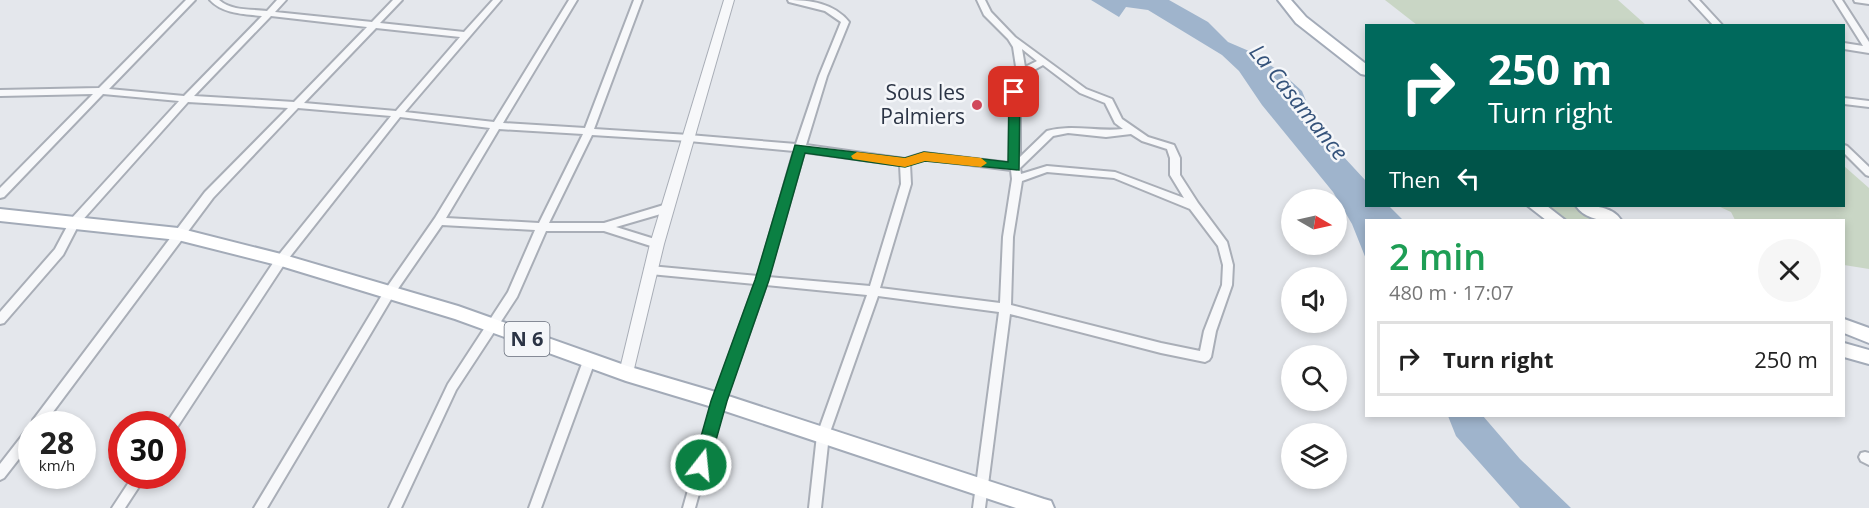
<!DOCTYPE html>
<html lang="en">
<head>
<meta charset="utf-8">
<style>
	:root { --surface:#fff; --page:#f6f6f6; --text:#222; --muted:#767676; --line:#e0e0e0 }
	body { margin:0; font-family:"Open Sans",sans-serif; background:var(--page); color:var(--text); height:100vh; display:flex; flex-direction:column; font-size:22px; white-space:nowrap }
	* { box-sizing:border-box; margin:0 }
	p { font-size:20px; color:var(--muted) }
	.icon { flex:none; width:33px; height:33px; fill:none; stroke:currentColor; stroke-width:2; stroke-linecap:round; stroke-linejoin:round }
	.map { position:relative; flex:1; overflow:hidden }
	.panel { position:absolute; left:1365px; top:219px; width:480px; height:198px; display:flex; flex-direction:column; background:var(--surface); border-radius:0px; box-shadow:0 3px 9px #0003 }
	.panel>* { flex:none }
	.guide { position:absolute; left:1365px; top:24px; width:480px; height:183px; border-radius:0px; box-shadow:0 3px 9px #0003; background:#00695c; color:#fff; overflow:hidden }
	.needle { width:39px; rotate:99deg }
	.tools { position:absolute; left:1281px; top:189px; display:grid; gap:12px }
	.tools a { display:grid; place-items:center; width:66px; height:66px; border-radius:50%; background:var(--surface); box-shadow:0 3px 9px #0003; font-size:30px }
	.speed { position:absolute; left:18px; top:411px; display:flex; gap:12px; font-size:30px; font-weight:700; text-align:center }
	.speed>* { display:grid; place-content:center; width:78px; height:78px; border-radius:50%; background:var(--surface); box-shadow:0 3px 9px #0003; line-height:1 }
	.speed small { font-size:15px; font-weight:400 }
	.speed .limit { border:9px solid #d22; background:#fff; color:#111 }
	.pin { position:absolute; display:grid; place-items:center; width:51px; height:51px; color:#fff; margin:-26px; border-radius:12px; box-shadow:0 3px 9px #0006 }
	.me { position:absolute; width:66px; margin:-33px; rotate:16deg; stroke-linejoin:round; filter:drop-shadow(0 0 4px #0008) }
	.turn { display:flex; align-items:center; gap:21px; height:126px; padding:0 24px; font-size:27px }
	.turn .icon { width:78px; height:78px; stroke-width:2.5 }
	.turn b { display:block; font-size:42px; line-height:51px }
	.then { display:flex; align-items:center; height:57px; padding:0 24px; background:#0003; gap:12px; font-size:22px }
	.round { display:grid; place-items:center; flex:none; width:63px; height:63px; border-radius:32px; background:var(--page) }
	.summary { display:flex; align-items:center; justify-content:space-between; height:102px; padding:0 24px }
	h1 { font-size:36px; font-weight:600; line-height:45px; color:#1e9e55 }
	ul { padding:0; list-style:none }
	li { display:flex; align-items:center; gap:18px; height:75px; margin:0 12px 9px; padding:0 12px; border:3px solid var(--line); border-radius:0px }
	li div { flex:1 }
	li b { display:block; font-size:22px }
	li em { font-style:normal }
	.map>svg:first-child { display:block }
	.green { fill:#c9d6c5 }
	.water { fill:#9fb4cc }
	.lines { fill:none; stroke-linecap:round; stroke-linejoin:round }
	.minor-casing { stroke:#a9aeb7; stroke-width:4 }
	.tertiary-casing { stroke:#a9aeb7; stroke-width:2 }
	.primary-casing { stroke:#a3abb8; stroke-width:4 }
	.minor { fill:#f7f8fa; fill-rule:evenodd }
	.tertiary { fill:#f7f8fa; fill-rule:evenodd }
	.primary { fill:#fff; fill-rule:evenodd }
	.route { fill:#0b8043; stroke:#07532c; stroke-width:1.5 }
	.slow { fill:#f59e0b }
	.poi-dot { fill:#d1495b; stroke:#f4f6f9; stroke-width:2 }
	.labels { text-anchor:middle; stroke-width:5; stroke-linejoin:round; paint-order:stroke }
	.shield { fill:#f4f6f9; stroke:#676e7b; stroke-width:1.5 }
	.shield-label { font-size:20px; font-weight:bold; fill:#2b3445 }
	.poi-label { font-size:21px; fill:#2b3445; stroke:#f4f6f9; text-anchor:end }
	.water-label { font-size:22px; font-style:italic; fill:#34527a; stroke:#f4f6f9 }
</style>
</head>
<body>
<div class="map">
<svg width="1869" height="508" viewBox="0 0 1869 508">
	<rect width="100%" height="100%" fill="#e4e7ec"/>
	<path class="green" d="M 1385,0 L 1618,0 L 1646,25 L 1417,25 Z
		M 1844,166 L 1869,188 L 1869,269 L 1844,265 L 1844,220 L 1735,220 L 1731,212 L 1718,206 L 1844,206 Z
		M 1546,206 L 1574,206 L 1602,220 L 1565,220 Z"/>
	<path class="water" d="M 1091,0 L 1169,0 L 1208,22 L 1228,42 L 1249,51 L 1282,73 L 1302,91 L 1317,128 L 1366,181 L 1366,206 L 1389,206 L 1403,220 L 1366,220 L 1366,259 L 1352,224 L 1333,192 L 1262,105 L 1239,71 L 1222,55 L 1148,10 L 1126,7 L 1119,17 Z
		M 1448,416 L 1483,416 L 1520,459 L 1571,508 L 1520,508 L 1456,436 Z"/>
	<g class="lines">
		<g class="minor-casing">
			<path id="minor" d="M 186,0 L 195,0 L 109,89 L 184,96 L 262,16 C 244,14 223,14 210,0 L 219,0 C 231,11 251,9 267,11 L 277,0 L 286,0 L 275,12 L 372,22 L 393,0 L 402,0 L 380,23 L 464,32 L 493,0 L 501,0 L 405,112 L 494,122 L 569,0 L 577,0 L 503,123 L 585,128 L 634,0 L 642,0 L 594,129 L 689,135 L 796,144 L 819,76 L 841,22 L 825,11 L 789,2 L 788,0 C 810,0 834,3 849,22 L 827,76 L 806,145 L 905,159 L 924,153 L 1010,163 L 1010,92 L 1017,73 L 1013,47 L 1008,39 L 984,15 L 977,0 L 985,0 L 991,12 L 1015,37 L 1086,89 L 1112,99 L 1122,119 L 1148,137 L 1174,145 L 1180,158 L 1180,175 L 1198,203 L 1227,242 L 1233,265 L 1232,285 L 1216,331 L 1211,357 L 1209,360 L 1205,362 L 1161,353 L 1010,314 L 985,508 L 973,508 L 999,312 L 878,296 L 829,435 L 821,508 L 809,508 L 817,435 L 867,295 L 766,285 L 725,401 L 695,508 L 683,508 L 713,401 L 755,284 L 650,274 L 646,273 L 645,270 L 646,267 L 650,266 L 758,276 L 794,151 L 689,141 L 592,135 L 549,223 L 604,223 L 667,204 L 672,208 L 671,211 L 616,227 L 661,241 L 662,244 L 661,247 L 657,248 L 604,231 L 546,231 L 517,297 L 456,390 L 401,508 L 389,508 L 448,384 L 508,292 L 535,230 L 442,225 L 393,296 L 267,508 L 254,508 L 385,290 L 435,218 L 490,128 L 400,117 L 285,263 L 176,429 L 172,430 L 172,424 L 166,424 L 168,421 L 277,257 L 391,116 L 298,108 L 213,198 L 44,424 L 32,425 L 33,420 L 205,192 L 288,108 L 188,102 L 79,224 L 63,255 L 4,323 L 0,324 L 0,312 L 55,249 L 71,219 L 179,101 L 103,94 L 4,197 L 0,198 L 0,188 L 93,94 L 0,96 L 0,90 L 99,88 ZM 271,16 L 367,27 L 294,102 L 194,96 ZM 376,28 L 460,37 L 396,111 L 304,103 ZM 1022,49 L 1037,61 L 1025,67 ZM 1043,65 L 1080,93 L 1105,103 L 1115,123 L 1123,129 C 1097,132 1072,124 1047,131 L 1020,157 L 1020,92 L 1025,75 ZM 499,129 L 583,134 L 539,223 L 446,218 ZM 1068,133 L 1106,137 L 1131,134 L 1142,141 L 1167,149 L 1170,158 L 1170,175 L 1184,198 L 1115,172 L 1047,166 L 1021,174 L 1020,168 L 1053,136 ZM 804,152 L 900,165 L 901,184 L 870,286 L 768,277 ZM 924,159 L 1011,170 L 1012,179 L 1003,237 L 1000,303 L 880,288 L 911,184 L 910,164 ZM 1047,172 L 1114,178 L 1190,209 L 1218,246 L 1223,265 L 1222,285 L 1204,331 L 1200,351 L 1161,343 L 1011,305 L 1013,237 L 1022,181 Z
				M 1690,0 L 1699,0 L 1723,26 L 1714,26 Z
				M 1834,0 L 1842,0 L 1869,42 L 1869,53 L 1844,49 L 1844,43 L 1863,46 Z
				M 1854,0 L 1869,0 L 1869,4 L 1855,2 Z
				M 1844,98 L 1869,101 L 1869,107 L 1844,104 Z
				M 1844,145 L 1847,146 L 1869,167 L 1869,176 L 1866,175 L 1844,153 Z
				M 589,356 L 593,358 L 595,361 L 541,508 L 529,508 L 583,361 L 585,358 Z
				M 32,427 L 32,442 L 4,478 L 0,480 L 0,464 L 28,428 Z
				M 1865,452 L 1869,453 L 1869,465 L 1861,461 L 1859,457 L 1861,453 Z
				M 133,476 L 146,476 L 125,508 L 112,508 Z"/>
		</g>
		<g class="tertiary-casing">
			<path id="tertiary" d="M 724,0 L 734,0 L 664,244 L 633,373 L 631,377 L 626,379 L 621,377 L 619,373 L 650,244 Z"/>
		</g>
		<g class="primary-casing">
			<path id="primary" d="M 1278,0 L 1291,0 L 1306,17 L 1366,64 L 1366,75 L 1361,74 L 1296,23 Z
				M 1528,206 L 1547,206 L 1565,220 L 1546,220 Z
				M 1576,206 C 1590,205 1613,206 1621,220 C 1607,222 1585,220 1576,206 Z
				M 0,209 L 178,228 L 281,254 L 458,306 L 627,366 L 719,393 L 1044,499 L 1051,501 L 1054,508 L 1016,508 L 719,409 L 626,381 L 455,319 L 281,266 L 178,240 L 0,221 Z
				M 1844,319 L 1869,328 L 1869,343 L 1844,333 Z
				M 1844,343 L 1869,350 L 1869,364 L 1844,357 Z"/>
		</g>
		<use href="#minor" class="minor"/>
		<use href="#tertiary" class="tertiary"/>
		<use href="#primary" class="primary"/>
	</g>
	<path class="route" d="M 1014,88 L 1020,92 L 1019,170 L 925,161 L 905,167 L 805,153 L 769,280 L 727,401 L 709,465 L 707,470 L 701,472 L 695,470 L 693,465 L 711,401 L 755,280 L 795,145 L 905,158 L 924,152 L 1008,162 L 1009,92 Z"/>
	<path class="slow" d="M 857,152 L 905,158 L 924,152 L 981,158 L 987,163 L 981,167 L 925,161 L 905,167 L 853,159 L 851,156 Z"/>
	<circle class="poi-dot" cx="977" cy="105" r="6"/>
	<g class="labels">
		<rect class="shield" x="504.5" y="322" width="45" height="34" rx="4.5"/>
		<g class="shield-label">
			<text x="527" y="346">N 6</text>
		</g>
		<g class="poi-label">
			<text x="965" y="100">Sous les<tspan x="965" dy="24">Palmiers</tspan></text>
		</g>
		<g class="water-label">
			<text transform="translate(1299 102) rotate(51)" y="8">La Casamance</text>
		</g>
	</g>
</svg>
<div class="tools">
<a><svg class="needle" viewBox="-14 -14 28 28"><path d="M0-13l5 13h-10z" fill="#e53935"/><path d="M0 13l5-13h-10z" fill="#767676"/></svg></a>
<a><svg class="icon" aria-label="sound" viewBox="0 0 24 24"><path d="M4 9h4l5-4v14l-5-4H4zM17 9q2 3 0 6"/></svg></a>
<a><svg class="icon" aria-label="search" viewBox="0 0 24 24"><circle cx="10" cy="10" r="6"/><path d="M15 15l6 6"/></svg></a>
<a><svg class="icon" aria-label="layers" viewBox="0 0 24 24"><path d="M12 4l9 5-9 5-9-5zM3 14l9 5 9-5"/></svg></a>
</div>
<div class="speed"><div>28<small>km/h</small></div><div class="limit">30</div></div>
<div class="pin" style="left:1014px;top:92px;background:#d93025"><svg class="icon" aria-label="arrive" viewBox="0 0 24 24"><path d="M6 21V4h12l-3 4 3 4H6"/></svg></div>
<svg class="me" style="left:701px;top:465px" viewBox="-20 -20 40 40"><circle r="17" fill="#0b8043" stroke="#fff" stroke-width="3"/><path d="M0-11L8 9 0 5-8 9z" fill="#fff"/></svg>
<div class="guide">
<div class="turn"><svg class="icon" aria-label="right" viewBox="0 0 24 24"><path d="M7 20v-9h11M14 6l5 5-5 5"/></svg><div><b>250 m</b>Turn right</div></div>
<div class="then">Then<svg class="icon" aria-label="left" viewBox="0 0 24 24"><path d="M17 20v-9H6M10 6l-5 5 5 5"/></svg></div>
</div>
<section class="panel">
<div class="summary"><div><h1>2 min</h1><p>480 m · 17:07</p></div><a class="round"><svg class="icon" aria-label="close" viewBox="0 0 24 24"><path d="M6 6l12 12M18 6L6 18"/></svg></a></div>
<ul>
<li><svg class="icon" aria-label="right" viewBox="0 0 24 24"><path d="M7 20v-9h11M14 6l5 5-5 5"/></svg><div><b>Turn right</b></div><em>250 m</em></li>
</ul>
</section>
</div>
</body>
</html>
